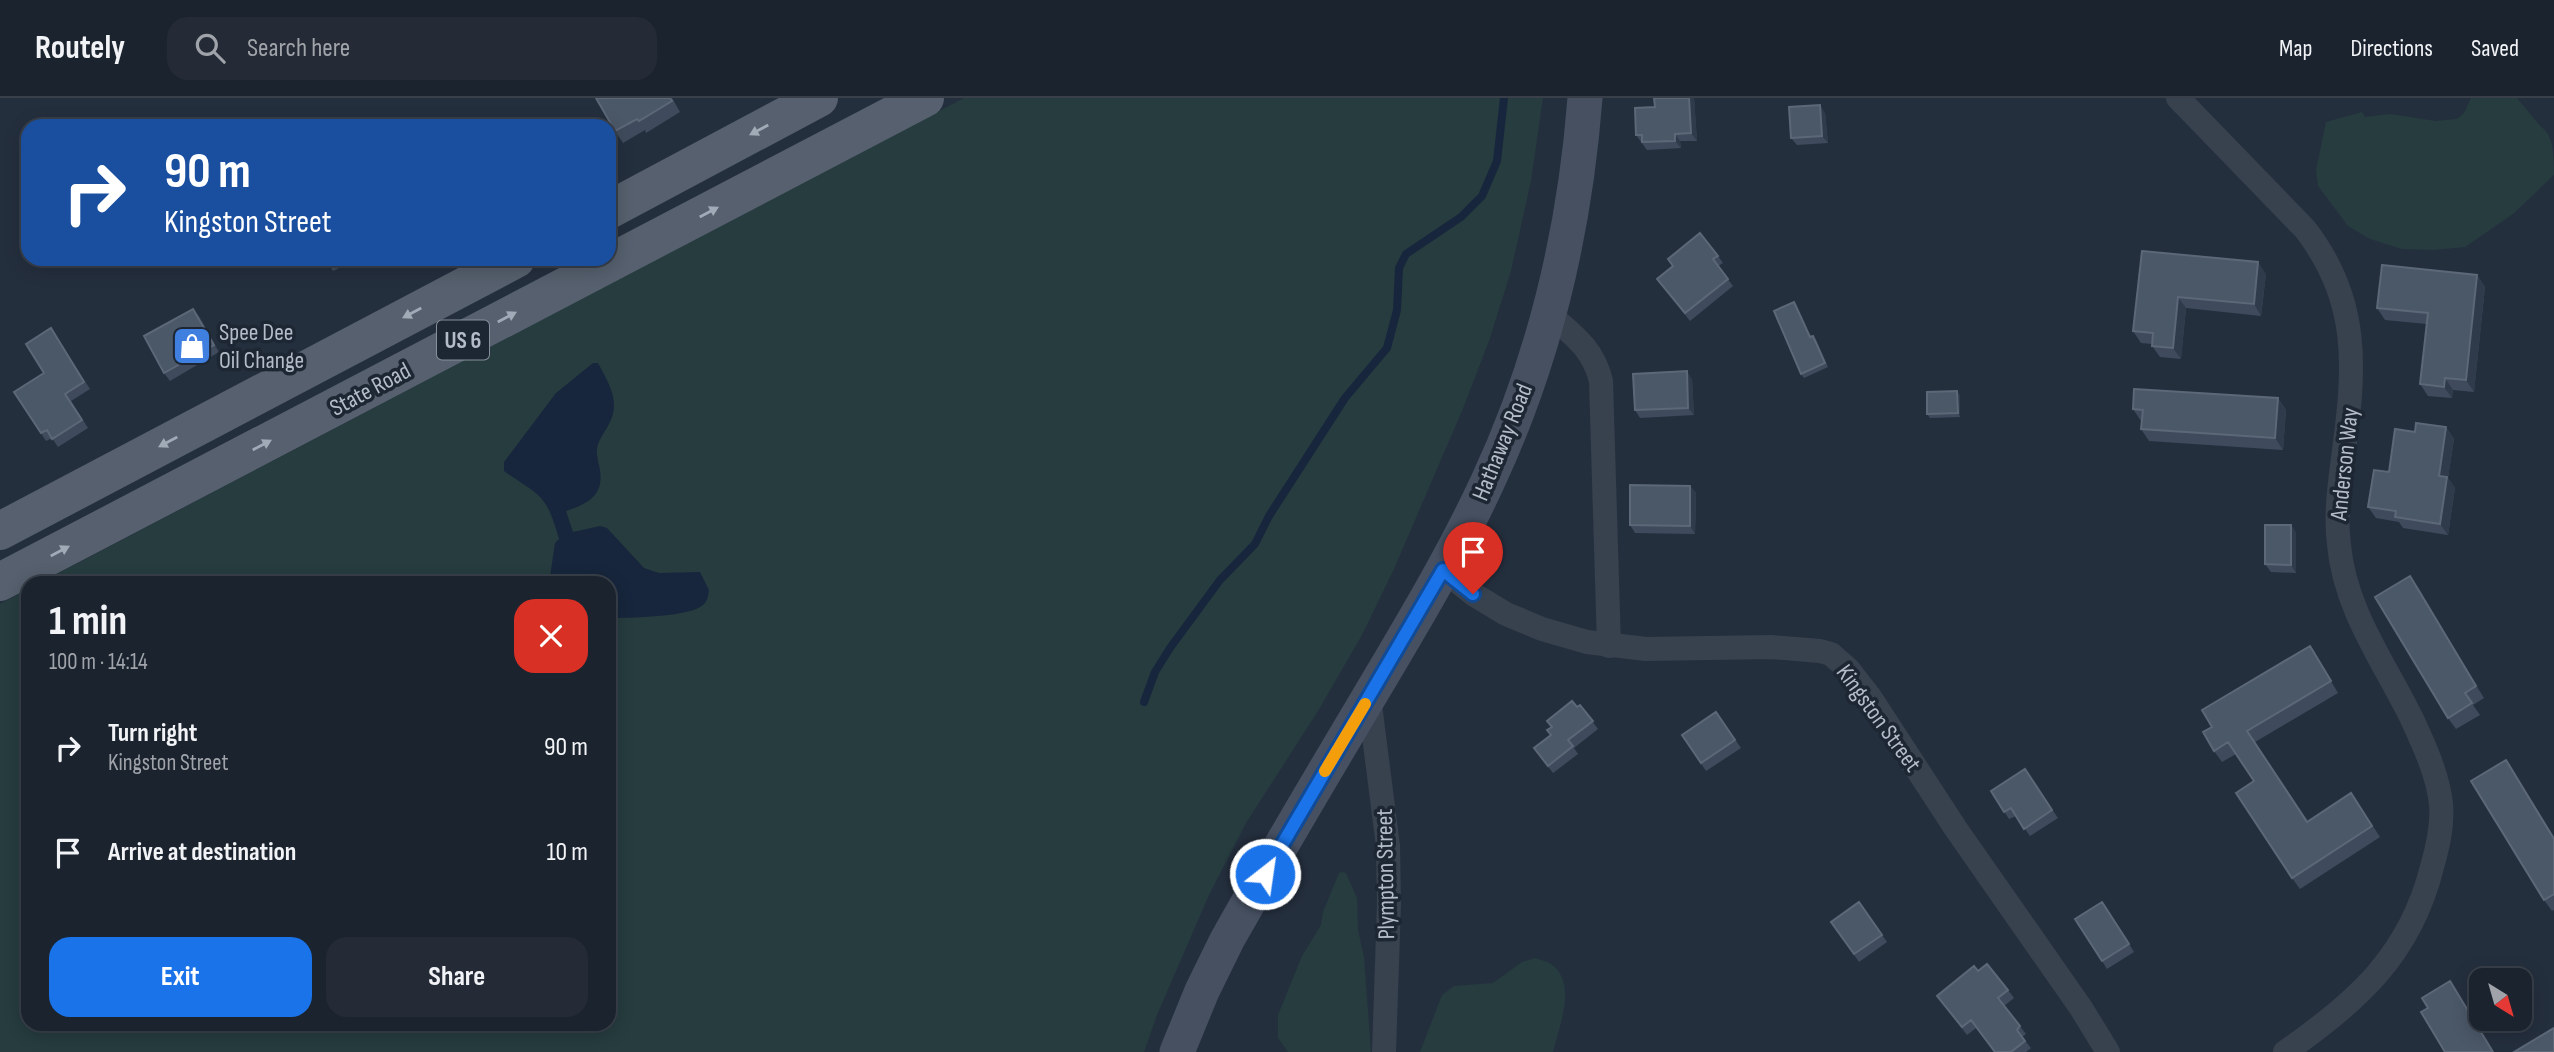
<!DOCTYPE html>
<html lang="en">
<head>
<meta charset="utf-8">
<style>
	:root { --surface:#1b232e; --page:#242b36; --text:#f1f3f6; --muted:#a0a4aa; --line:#39404a; --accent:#1a73e8 }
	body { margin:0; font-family:"Sofia Sans Condensed",sans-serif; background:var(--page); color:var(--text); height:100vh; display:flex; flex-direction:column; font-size:26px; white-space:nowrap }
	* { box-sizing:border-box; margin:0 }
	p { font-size:23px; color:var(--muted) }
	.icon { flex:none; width:38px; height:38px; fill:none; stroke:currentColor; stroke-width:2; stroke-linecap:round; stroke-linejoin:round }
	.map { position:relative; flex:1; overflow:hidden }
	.drawer { position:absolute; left:21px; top:478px; width:595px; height:455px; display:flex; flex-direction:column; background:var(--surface); border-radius:21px; box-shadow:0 4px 18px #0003,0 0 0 2px var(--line) }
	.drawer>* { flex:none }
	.top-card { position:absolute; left:21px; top:21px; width:595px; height:147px; border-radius:21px; box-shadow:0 4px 18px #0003,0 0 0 2px var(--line); background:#1a4fa0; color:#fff; overflow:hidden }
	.needle { width:46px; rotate:143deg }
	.controls { position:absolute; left:2469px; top:870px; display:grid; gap:14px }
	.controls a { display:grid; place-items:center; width:63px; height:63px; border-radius:14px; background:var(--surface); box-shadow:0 4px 18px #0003,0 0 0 2px var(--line); font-size:35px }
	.pin { position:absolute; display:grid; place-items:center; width:60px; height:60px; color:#fff; margin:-72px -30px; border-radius:50% 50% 50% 0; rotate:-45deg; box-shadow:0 0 7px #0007 }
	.pin .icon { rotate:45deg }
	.me { position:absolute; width:77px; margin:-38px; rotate:30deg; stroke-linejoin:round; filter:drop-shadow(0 0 5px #0008) }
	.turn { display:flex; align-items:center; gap:24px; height:147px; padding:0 28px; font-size:32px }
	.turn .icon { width:91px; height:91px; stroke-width:2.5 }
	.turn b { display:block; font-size:49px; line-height:60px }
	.round { display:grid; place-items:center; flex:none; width:74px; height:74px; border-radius:21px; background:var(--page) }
	.overview { display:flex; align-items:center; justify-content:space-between; height:119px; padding:0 28px }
	h1 { font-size:42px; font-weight:700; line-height:52px }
	.cta { display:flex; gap:14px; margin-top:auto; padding:14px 28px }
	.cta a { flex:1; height:80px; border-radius:21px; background:var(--accent); color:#fff; font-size:28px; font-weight:700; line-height:80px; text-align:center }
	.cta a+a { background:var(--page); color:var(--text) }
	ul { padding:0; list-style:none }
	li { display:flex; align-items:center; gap:21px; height:105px; padding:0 28px }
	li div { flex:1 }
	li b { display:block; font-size:26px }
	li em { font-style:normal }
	header { display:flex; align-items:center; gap:42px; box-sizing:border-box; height:98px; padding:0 35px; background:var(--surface); border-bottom:2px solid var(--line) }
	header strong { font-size:33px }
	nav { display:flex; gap:38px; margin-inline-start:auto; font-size:24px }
	.search { width:490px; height:63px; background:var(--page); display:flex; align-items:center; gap:18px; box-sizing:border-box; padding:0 24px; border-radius:21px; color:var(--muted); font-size:26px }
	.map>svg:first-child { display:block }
	.green { fill:#263c3f }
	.water { fill:#17263c }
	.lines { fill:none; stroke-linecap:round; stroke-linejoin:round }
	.stream { stroke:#17263c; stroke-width:8 }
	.street { stroke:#38414e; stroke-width:24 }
	.secondary { stroke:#465061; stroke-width:35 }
	.primary { stroke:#56606e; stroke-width:38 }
	.wall { fill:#3f4b5c }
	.shaded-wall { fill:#2f3b4b }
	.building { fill:#4b5868; stroke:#5c6777; stroke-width:2 }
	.oneway { fill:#a1aab7 }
	.route-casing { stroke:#114b97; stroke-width:18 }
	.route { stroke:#1a73e8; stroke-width:12 }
	.slow { stroke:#f59e0b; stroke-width:12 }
	.labels { text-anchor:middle; stroke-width:7; stroke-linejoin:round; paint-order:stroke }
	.shield { fill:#1d2633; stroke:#878f9c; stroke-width:2 }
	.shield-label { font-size:23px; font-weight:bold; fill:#b4bcc9 }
	.poi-label { font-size:24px; fill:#b4bcc9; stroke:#1d2633; text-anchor:start }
	.street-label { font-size:24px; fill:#b4bcc9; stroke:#1d2633 }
</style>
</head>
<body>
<header>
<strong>Routely</strong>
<div class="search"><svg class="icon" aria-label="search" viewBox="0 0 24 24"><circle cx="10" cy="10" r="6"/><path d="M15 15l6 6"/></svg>Search here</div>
<nav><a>Map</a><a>Directions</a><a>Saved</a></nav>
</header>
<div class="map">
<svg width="2554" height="954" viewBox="0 0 2554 954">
	<rect width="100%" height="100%" fill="#242f3e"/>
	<path class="green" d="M 964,0 L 1543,0 L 1531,83 L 1511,173 L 1489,243 L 1462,313 L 1394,471 L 1362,537 L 1318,613 L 1246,725 L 1209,797 L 1157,917 L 1144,954 L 0,954 L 0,506 L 28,491 L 28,926 L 609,926 L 609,485 L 40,485 Z
		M 2471,0 L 2517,0 L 2541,29 C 2554,36 2554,61 2554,77 L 2513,116 L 2465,149 L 2433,152 L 2402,151 L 2370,141 L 2348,128 L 2318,88 L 2316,72 L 2326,24 L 2362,14 L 2365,19 L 2390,16 L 2436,23 L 2457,21 L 2464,15 Z
		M 1343,774 L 1346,775 L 1357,800 L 1358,832 L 1364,859 L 1371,954 L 1288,954 L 1278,940 L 1278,917 L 1302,858 L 1321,827 L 1323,814 L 1339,775 Z
		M 1535,860 C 1540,862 1547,863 1551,866 C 1578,885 1559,929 1553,954 L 1420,954 L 1442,897 L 1454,888 L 1493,885 L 1522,864 Z"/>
	<path class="water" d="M 593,265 L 598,265 C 609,286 621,303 609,326 C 605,334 598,342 597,351 C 596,357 599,366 600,372 C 604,398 587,406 566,413 L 573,434 L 600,428 L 607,430 L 644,470 L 659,475 L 700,474 L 709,492 C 708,497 708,503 703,507 C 691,519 627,520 609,520 L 609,485 L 549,485 L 555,445 L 559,441 C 546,395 541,399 504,373 L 504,364 L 556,295 Z"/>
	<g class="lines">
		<path class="stream" d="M 1144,604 L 1155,574 L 1170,550 L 1220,482 L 1255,446 L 1269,418 L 1345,300 L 1387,250 L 1397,212 L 1399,170 L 1406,156 L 1461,119 L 1482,98 L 1497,63 L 1504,0"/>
		<path class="street" d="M 2178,0 L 2305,131 C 2360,202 2355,269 2344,352 C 2340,384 2335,415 2339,447 C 2345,512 2384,564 2412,621 C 2424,647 2438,677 2441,706 C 2443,727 2438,748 2432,769 C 2410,857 2357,904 2285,954
			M 1548,215 C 1573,237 1593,250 1601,283 L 1609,548
			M 1443,472 L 1473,496 L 1506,516 L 1542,531 L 1587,544 L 1646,551 L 1771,549 L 1820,553 L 1831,556 L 1849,572 L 1870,599 L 1956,731 L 2081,910 L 2108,954
			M 1369,599 L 1388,748 L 1389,806 L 1384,954"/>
		<path class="secondary" d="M 1177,954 L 1202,893 L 1227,842 C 1271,764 1317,686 1363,609 C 1407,535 1452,461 1488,383 C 1544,263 1575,131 1585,0"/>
		<path class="primary" d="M 609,112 L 819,0
			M 0,433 L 516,161
			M 0,484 L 925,0"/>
	</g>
	<path class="wall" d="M 672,0 L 680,14 L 646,35 L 645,32 L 623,45 L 615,33 Z
		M 1654,0 L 1694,0 L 1697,43 L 1680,43 L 1681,50 L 1647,52 L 1636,37 L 1655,9 Z
		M 1825,15 L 1828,45 L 1797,47 L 1791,40 Z
		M 2142,153 L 2266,176 L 2261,218 L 2186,210 L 2181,261 L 2160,259 L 2152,248 L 2152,246 L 2141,245 L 2133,233 Z
		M 1718,158 L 1723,165 L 1718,168 L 1733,188 L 1690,223 L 1657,181 L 1673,169 L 1668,161 Z
		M 325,161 L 357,161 L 333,173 Z
		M 2477,177 L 2485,189 L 2474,294 L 2453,292 L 2452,300 L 2428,298 L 2420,286 L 2427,226 L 2385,222 L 2377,210 Z
		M 1794,204 L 1810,239 L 1816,242 L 1828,269 L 1804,280 L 1801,276 Z
		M 199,218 L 219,254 L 170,283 L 164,275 Z
		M 56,238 L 90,291 L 71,303 L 88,330 L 58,349 L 52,340 L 46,343 L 14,294 L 44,275 Z
		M 1692,281 L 1694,317 L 1640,320 L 1635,312 Z
		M 1960,297 L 1960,319 L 1930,320 L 1927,316 Z
		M 2278,300 L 2286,312 L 2283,352 L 2149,343 L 2141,331 L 2142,323 L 2141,323 L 2133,311 Z
		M 2446,329 L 2454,341 L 2448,380 L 2455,390 L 2448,437 L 2403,430 L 2399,424 L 2376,420 L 2368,409 L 2389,374 L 2415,334 Z
		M 1690,388 L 1696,395 L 1695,436 L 1635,435 L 1630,427 Z
		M 2291,427 L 2296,435 L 2296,475 L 2271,474 L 2265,466 Z
		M 2418,489 L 2484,600 L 2473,607 L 2480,617 L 2456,631 L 2448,620 Z
		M 2310,548 L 2338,595 L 2255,644 L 2308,723 L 2351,695 L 2380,739 L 2300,791 L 2292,780 L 2254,683 L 2236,656 L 2222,664 L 2214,653 L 2212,629 Z
		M 1580,607 L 1598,631 L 1574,650 L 1578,656 L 1553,675 L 1534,650 L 1550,637 Z
		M 1716,614 L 1741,650 L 1706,673 L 1682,637 Z
		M 2025,671 L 2058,720 L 2030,738 L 2016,718 L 2009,721 L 1991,693 Z
		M 2513,673 L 2554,739 L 2554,812 L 2552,813 L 2544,802 Z
		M 1859,804 L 1887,844 L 1859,864 L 1831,824 Z
		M 2108,812 L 2134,854 L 2107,871 L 2102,863 Z
		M 1978,873 L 2008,892 L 2014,900 L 2004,908 L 2026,936 L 2022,939 L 2031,950 L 2026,954 L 1995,954 L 1976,930 L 1967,937 L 1937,898 Z"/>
	<path class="shaded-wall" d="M 1689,0 L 1694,0 L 1697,43 L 1691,35 Z
		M 1820,7 L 1825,15 L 1828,45 L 1822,38 Z
		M 1675,36 L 1680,43 L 1681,50 L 1675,43 Z
		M 2258,164 L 2266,176 L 2261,218 L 2254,206 Z
		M 2477,177 L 2485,189 L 2474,294 L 2466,282 Z
		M 2178,199 L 2186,210 L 2181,261 L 2173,250 Z
		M 193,211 L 199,218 L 219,254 L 214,247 Z
		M 1687,273 L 1692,281 L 1694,317 L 1688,310 Z
		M 2445,280 L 2453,292 L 2452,300 L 2444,289 Z
		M 1957,293 L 1960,297 L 1960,319 L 1958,315 Z
		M 2278,300 L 2286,312 L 2283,352 L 2275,340 Z
		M 2446,329 L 2454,341 L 2448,380 L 2455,390 L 2448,437 L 2440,426 L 2439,378 Z
		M 1690,388 L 1696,395 L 1695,436 L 1690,428 Z
		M 2291,427 L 2296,435 L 2296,475 L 2291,467 Z
		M 2410,478 L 2418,489 L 2484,600 L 2476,588 Z
		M 2450,883 L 2458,895 L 2494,954 L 2493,954 Z"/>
	<path class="building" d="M 596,0 L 670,0 L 672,3 L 639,23 L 637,21 L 615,33 Z
		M 1654,0 L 1689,0 L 1691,35 L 1675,36 L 1675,43 L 1642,44 L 1642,37 L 1636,37 L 1635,10 L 1655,9 Z
		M 1820,7 L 1822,38 L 1791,40 L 1789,9 Z
		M 1700,135 L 1718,158 L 1713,161 L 1728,181 L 1685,215 L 1657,181 L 1673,168 L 1668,161 Z
		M 2142,153 L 2258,164 L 2254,206 L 2178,199 L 2173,250 L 2152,248 L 2153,235 L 2133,233 Z
		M 2382,167 L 2477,177 L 2466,282 L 2445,280 L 2444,289 L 2420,286 L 2428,215 L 2377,210 Z
		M 1794,204 L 1810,239 L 1813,238 L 1825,265 L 1801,276 L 1774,213 Z
		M 193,211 L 214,247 L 164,275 L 144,238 Z
		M 51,230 L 84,284 L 65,296 L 82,322 L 52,341 L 47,332 L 41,335 L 14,294 L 44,275 L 26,246 Z
		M 1687,273 L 1688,310 L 1635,312 L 1633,276 Z
		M 2134,291 L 2278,300 L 2275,340 L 2141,331 L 2143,312 L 2133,311 Z
		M 1957,293 L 1958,315 L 1927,316 L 1927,294 Z
		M 2416,325 L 2446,329 L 2439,378 L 2447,379 L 2440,426 L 2395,419 L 2396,413 L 2368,409 L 2374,372 L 2389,374 L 2395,331 L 2415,334 Z
		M 1630,387 L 1690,388 L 1690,428 L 1630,427 Z
		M 2265,427 L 2291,427 L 2291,467 L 2265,466 Z
		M 2410,478 L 2476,588 L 2465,595 L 2472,605 L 2448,620 L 2375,499 Z
		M 2310,548 L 2331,583 L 2247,633 L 2307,724 L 2351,695 L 2372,728 L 2292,780 L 2236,695 L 2254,683 L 2228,644 L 2214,653 L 2203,634 L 2212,629 L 2202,612 Z
		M 1572,603 L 1577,609 L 1580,607 L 1593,623 L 1568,642 L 1573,648 L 1548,668 L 1534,650 L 1551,637 L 1547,632 L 1552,629 L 1547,623 Z
		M 1716,614 L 1735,642 L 1701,665 L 1682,637 Z
		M 2506,662 L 2554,741 L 2554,796 L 2544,802 L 2471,683 Z
		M 2025,671 L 2052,712 L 2024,731 L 2011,710 L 2004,714 L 1991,693 Z
		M 1859,804 L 1882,837 L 1854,856 L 1831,824 Z
		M 2102,804 L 2129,846 L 2102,863 L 2075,821 Z
		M 1987,866 L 2008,892 L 1998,900 L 2020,928 L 2017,932 L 2025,943 L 2011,954 L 1995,954 L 1971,922 L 1962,929 L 1937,898 L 1974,868 L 1978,873 Z
		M 2450,883 L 2493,954 L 2445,954 L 2421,914 L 2428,910 L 2422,900 Z
		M 2554,930 L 2554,954 L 2514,954 Z"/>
	<defs><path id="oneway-solid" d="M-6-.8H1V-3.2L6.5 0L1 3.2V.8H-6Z" transform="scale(1.75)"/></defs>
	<g class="oneway">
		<use href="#oneway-solid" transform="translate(759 32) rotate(152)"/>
		<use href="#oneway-solid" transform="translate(709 114) rotate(-28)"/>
		<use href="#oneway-solid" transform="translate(412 215) rotate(152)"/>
		<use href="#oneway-solid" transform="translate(507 219) rotate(-28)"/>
		<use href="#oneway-solid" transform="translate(168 344) rotate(152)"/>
		<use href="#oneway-solid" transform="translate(262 347) rotate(-28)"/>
		<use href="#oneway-solid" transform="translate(60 453) rotate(-28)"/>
	</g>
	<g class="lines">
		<g class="route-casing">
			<path id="route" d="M 1265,776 L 1443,472 L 1473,496"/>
		</g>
		<use href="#route" class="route"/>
		<path class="slow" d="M 1325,673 L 1365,606"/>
	</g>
	<defs>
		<g id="shop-square" transform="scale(2.0125)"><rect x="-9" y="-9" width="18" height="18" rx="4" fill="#3f7fe0" stroke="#1d2633"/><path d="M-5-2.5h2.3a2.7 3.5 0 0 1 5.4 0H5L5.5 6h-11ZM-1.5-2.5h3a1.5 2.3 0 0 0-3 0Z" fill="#fff"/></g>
	</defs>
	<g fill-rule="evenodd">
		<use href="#shop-square" x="192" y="248"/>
	</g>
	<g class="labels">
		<rect class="shield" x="437" y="222.5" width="52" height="39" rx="5"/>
		<g class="shield-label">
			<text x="463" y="250">US 6</text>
		</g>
		<g class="poi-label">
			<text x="219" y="242">Spee Dee<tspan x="219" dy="28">Oil Change</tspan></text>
		</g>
		<g class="street-label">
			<text transform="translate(370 291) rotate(-28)" y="8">State Road</text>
			<text transform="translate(1502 344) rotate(-68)" y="8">Hathaway Road</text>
			<text transform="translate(2344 366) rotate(-84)" y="8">Anderson Way</text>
			<text transform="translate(1879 620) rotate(54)" y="8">Kingston Street</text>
			<text transform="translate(1385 776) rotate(-91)" y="8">Plympton Street</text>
		</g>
	</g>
</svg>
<div class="controls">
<a><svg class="needle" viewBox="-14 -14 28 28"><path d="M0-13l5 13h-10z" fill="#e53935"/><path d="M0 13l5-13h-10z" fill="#a0a4aa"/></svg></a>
</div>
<div class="pin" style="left:1473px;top:496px;background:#d93025"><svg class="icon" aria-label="arrive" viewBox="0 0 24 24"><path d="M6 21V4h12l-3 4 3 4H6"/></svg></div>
<svg class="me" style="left:1265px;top:776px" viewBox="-20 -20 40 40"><circle r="17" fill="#1a73e8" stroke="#fff" stroke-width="3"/><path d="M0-11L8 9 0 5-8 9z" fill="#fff"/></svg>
<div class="top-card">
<div class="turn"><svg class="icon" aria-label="right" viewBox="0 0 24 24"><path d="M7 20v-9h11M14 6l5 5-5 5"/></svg><div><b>90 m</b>Kingston Street</div></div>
</div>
<section class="drawer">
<div class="overview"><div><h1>1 min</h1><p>100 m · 14:14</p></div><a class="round" style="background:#d93025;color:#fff"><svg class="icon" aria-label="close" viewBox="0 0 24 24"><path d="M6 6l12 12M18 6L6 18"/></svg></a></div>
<ul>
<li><svg class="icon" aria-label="right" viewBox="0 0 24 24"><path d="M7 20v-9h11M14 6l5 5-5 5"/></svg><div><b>Turn right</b><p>Kingston Street</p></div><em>90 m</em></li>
<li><svg class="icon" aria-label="arrive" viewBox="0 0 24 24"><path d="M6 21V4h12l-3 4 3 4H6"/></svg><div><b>Arrive at destination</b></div><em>10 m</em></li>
</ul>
<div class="cta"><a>Exit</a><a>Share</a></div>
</section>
</div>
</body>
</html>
